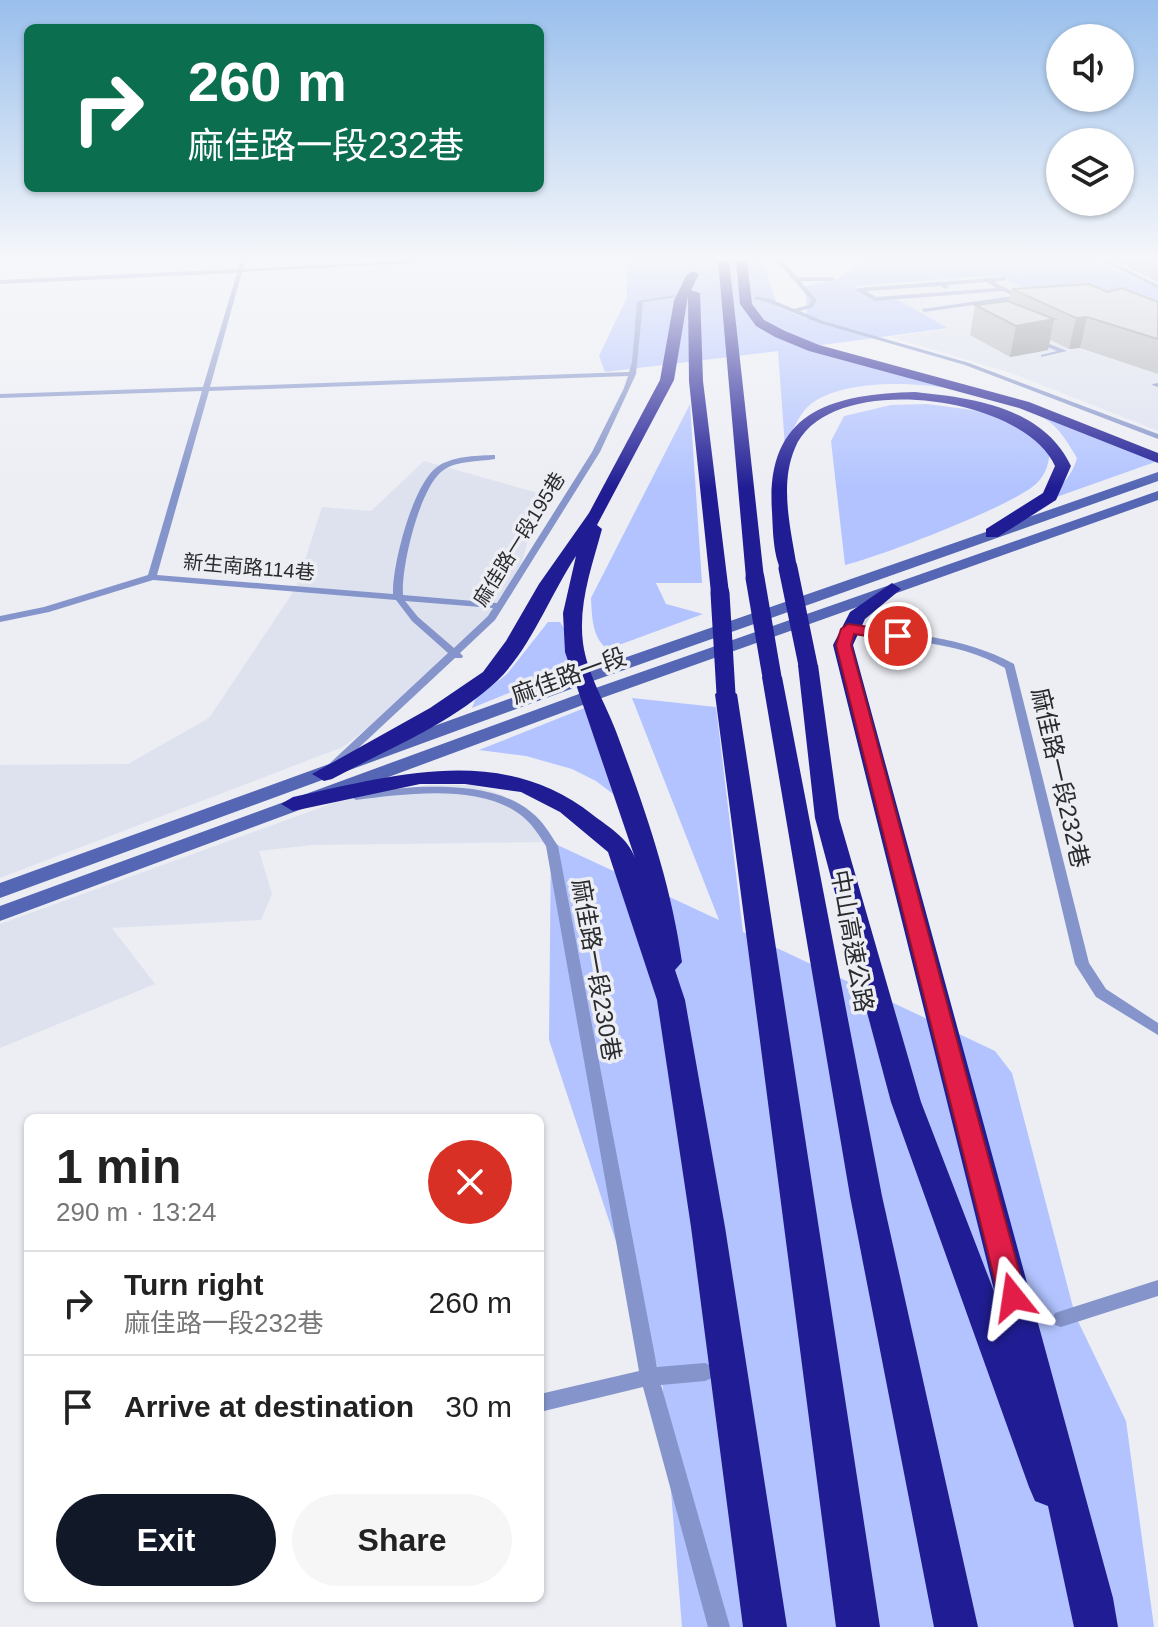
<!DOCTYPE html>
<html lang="en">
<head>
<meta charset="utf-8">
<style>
	:root { --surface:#fff; --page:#f6f6f6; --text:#222; --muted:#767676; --line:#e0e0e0; --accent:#111827 }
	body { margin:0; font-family:Helvetica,"Noto Sans TC",sans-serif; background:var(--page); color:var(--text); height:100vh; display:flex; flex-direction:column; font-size:30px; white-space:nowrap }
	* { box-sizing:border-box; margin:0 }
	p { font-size:26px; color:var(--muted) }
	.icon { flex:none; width:44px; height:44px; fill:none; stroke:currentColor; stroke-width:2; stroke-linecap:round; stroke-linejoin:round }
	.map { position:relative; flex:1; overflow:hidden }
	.details { position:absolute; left:24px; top:1114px; width:520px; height:488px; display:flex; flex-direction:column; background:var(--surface); border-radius:12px; box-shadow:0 2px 6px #0004 }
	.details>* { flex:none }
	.guide { position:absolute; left:24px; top:24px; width:520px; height:168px; border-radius:12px; box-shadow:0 2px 6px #0004; background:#0b6e4f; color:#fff; overflow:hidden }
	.buttons { position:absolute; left:1046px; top:24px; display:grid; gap:16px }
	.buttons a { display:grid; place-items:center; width:88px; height:88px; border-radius:50%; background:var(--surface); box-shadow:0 2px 6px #0004; font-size:40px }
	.pin { position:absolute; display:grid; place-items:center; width:68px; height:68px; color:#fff; margin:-34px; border:4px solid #fff; border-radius:50%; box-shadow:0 2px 8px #0007 }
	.me { position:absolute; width:88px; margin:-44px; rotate:345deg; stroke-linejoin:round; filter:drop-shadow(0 0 6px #0008) }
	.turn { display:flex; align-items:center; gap:28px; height:168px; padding:0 32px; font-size:36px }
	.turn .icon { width:104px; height:104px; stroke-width:2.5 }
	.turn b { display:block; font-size:56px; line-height:68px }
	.round { display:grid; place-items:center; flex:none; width:84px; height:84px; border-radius:42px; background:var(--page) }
	.overview { display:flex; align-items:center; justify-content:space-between; height:136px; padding:0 32px }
	h1 { font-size:48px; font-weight:700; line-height:60px }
	.action { display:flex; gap:16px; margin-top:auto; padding:16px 32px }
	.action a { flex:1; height:92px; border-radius:48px; background:var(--accent); color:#fff; font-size:32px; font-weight:700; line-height:92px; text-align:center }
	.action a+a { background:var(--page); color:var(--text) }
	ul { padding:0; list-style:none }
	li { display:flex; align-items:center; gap:24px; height:104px; padding:0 32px; border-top:2px solid var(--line) }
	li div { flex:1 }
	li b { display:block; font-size:30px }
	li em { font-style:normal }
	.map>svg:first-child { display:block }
	.built { fill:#dee2ef }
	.green { fill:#b2c3ff }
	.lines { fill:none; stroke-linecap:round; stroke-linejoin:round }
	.lane { fill:#8594ca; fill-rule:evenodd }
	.secondary { fill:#5566b5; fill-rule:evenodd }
	.highway { fill:#201d94; fill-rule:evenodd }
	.highway-bridge { stroke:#201d94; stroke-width:19 }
	.wall { fill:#b3b5ba }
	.shaded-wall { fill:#929397 }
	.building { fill:#d0d2d8; stroke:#929397; stroke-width:2 }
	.route { fill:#e11d48; stroke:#92132f; stroke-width:2 }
	.labels { text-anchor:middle; stroke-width:7; stroke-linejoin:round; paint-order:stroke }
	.far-street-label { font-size:20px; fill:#2a2b2d; stroke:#eceef4 }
	.street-label { font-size:24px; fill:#2a2b2d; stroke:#eceef4 }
</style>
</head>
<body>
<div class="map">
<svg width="1158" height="1627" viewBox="0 0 1158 1627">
	<rect width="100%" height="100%" fill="#eceef4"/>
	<path class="built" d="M 1001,275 L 1043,300 L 1158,333 L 1158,431 L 1017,375 L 891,337 L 946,329 L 874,300 L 853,286 Z
		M 424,461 L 542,494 L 512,594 L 396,706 L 343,747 L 0,878 L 0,765 L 128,764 L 209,718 L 296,588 L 322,507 L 371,511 Z
		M 430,785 L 472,785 L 503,795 L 533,818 L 551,842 L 312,845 L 259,851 L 272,894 L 261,920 L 112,928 L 155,984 L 0,1048 L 0,924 L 347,798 Z"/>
	<path class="green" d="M 627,260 L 762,260 L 778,307 L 807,319 L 805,286 L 839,278 L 864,260 L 1094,260 L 1158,289 L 1158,329 L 1042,299 L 1000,275 L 854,286 L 874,300 L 898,300 L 948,328 L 814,346 L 1019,401 L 1158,461 L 1031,506 C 1052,494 1070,483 1077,458 C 1067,442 1059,426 1042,417 C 991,387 867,369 815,401 C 799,411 793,431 785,447 L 778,351 L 605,372 L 599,356 L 627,297 Z
		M 690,404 L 702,583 L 656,583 L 666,604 L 703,614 L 608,649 C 592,639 592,616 591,598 Z
		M 927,404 L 973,410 L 1006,419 L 1050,449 C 1049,462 1047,473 1037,483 C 1015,505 879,557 845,565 L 831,441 L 844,416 L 891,405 Z
		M 548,622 L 560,622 L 585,662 L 472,708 L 476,698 L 507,674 Z
		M 632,698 L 716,707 L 743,932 L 995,1051 L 1012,1073 L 1075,1315 L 1126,1421 L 1154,1627 L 682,1627 L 662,1380 L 549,1040 L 551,842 L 719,920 Z
		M 602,701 L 642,816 L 596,781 L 572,769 L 526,756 L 479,750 Z"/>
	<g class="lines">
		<path class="lane" d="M 240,260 L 246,260 L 243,269 L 425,260 L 470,260 L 242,272 L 210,387 L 629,372 L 632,362 L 637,301 L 674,295 L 677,297 L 643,302 L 636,374 L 600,452 L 495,620 L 460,653 L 463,656 L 462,658 L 455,658 L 337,768 L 333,769 L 327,766 L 329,764 L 448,653 L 412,621 L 396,600 L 153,580 L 49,612 L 0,622 L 0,616 L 44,607 L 148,575 L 202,391 L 0,398 L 0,394 L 203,387 L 237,273 L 0,284 L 0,280 L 238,269 ZM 628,376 L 624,388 L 592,452 L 497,603 L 403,595 C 401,567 419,491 441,472 C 455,460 478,462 495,459 L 495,455 L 492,455 C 475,456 452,456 437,467 C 413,484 392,565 393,594 L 157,575 L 209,391 ZM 405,601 L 493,608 L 488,616 L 454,648 L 418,617 Z
			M 776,260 L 782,260 L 797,277 L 832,277 L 835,279 L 832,281 L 800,281 L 817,300 L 813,307 L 800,311 L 823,321 L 969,363 L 1158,434 L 1158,439 L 965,365 L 819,323 L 767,302 L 754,299 L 756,296 L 770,299 L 794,309 L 809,305 L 811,300 Z
			M 1101,260 L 1109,260 L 1158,285 L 1158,289 Z
			M 1005,277 L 1007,280 L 994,282 L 1022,296 L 1022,298 L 924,312 L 922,309 L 1014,296 L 1003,291 L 875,301 L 856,290 L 859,288 ZM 986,282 L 997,288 L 876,297 L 866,291 L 940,286 L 946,289 L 949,287 L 947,285 Z
			M 1033,339 L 1037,339 L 1067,351 L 1041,357 L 1041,355 L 1057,351 L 1033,341 Z
			M 1158,383 L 1158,387 L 1152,385 L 1153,384 Z
			M 848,626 C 904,633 963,636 1014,664 L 1089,963 L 1106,989 L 1158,1023 L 1158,1035 L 1096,997 L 1075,964 L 1005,668 C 955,639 899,642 845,631 L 843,629 Z
			M 417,787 C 454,786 501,787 531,812 C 543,821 550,834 558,846 L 657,1367 L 705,1363 L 712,1366 L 714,1372 L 712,1378 L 705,1381 L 661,1385 L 730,1627 L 708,1627 L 643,1387 L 540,1412 L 540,1394 L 639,1371 L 546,846 C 539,835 532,824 522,816 C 481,783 405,794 356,800 L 350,796 L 356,792 Z
			M 1158,1280 L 1158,1296 L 1061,1327 L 1055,1325 L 1052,1319 L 1055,1313 L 1061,1311 Z"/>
		<path class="secondary" d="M 1158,472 L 1158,481 L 590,682 L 0,898 L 0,883 L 578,674 Z
			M 1158,491 L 1158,500 L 599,699 L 0,921 L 0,906 L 587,691 Z"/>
		<path class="highway" d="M 718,260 L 729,260 L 764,578 L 755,584 L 746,578 Z
			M 736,260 L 747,260 L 752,304 L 764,320 L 785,331 L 819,345 L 1029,402 L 1158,453 L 1158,463 L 1019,408 L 809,351 L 775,337 L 756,326 L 740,304 Z
			M 693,271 L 699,274 L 691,290 L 700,293 L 703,381 L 729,593 L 720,599 L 711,593 L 689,381 L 688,296 L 674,380 L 597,525 L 602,529 C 592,566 578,604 583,643 C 587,674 606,704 617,734 C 645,809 671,883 682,962 L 675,970 L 685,1000 L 725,1227 L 787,1627 L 743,1627 L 691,1227 L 657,1000 L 608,852 L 560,812 L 521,792 L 465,784 L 420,784 L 293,811 L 281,804 L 293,797 C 396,775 502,743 593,815 C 610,828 628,838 635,858 L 565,652 L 563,613 L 576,556 C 550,595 531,648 497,681 C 451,724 386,750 332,779 L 324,781 L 312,774 L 430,708 L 483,672 L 506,641 L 539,584 L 589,513 L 660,380 L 674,301 L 687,274 Z
			M 915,392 C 973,398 1043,407 1071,466 L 1056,500 L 998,537 L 986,537 L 986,529 L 1043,493 L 1055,466 C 1024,395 828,369 795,448 C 779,485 791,530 797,568 L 794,572 L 782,572 C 773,556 773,530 772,512 C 765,412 831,394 915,392 Z
			M 892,583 L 901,589 L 865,619 L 853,645 L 1113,1598 L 1118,1627 L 1074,1627 L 1048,1506 L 1035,1501 L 1029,1487 L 891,1102 L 815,818 L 798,665 L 808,659 L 818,665 L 839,818 L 921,1102 L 995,1294 L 833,645 L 850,612 Z
			M 772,671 L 782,677 L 882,1196 L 978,1627 L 934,1627 L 850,1196 L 762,677 Z
			M 726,688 L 737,694 L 880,1627 L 836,1627 L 715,694 Z"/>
		<path class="highway-bridge" d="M 788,568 L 808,665
			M 755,578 L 772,677
			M 720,593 L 726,694"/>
	</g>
	<path class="wall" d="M 1112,260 L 1158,260 L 1158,282 Z
		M 1012,289 L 1108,292 L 1158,302 L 1158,374 L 1080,348 L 1069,349 L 1050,340 L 1048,350 L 1010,357 L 970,335 L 975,305 L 1009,302 Z"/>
	<path class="shaded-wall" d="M 1087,317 L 1080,348 L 1069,349 L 1076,318 Z
		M 1054,319 L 1048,350 L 1010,357 L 1016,326 Z"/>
	<path class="building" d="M 1148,260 L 1158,260 L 1158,265 Z
		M 1089,284 L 1108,292 L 1122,288 L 1158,302 L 1158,339 L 1087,317 L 1076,318 L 1012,289 Z
		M 1008,301 L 1054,319 L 1016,326 L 975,305 Z"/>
	<linearGradient id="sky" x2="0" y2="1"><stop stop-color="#99bfec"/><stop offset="0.53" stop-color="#f6f7fa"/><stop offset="1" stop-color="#f6f7fa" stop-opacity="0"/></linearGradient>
	<rect width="1158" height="488" fill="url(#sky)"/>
	<path class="route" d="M 848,624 L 898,631 L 905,636 L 898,641 L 854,634 L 851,645 L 1026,1297 L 1022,1306 L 1013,1310 L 1003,1306 L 999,1297 L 836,645 L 841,629 Z"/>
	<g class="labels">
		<g class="far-street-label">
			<text transform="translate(519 539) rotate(-58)" y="7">麻佳路一段195巷</text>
			<text transform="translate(249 567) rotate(5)" y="7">新生南路114巷</text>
		</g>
		<g class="street-label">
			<text transform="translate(569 676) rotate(-20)" y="8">麻佳路一段</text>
			<text transform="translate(1060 778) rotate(77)" y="8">麻佳路一段232巷</text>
			<text transform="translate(852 941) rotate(80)" y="8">中山高速公路</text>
			<text transform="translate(596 970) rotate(80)" y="8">麻佳路一段230巷</text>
		</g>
	</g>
</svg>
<div class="buttons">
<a><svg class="icon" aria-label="sound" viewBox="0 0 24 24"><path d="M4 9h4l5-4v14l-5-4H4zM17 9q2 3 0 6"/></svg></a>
<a><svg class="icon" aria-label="layers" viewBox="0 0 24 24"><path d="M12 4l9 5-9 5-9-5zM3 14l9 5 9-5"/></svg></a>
</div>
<div class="pin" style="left:898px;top:636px;background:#d93025"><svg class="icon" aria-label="arrive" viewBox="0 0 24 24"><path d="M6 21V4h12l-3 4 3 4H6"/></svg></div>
<svg class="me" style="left:1013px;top:1297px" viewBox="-20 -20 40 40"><path d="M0-17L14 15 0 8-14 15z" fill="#e11d48" stroke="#fff" stroke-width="4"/></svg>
<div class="guide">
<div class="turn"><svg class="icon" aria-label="right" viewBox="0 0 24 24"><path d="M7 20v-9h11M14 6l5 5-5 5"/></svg><div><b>260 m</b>麻佳路一段232巷</div></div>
</div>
<section class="details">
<div class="overview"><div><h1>1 min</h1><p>290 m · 13:24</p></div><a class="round" style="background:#d93025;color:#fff"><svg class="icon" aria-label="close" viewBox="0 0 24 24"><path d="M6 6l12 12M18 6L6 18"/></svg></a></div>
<ul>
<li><svg class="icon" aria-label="right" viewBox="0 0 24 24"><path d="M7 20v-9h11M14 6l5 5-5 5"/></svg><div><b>Turn right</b><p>麻佳路一段232巷</p></div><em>260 m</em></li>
<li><svg class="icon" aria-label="arrive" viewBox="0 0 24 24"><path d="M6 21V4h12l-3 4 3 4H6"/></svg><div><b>Arrive at destination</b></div><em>30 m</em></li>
</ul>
<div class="action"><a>Exit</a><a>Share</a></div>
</section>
</div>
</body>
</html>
